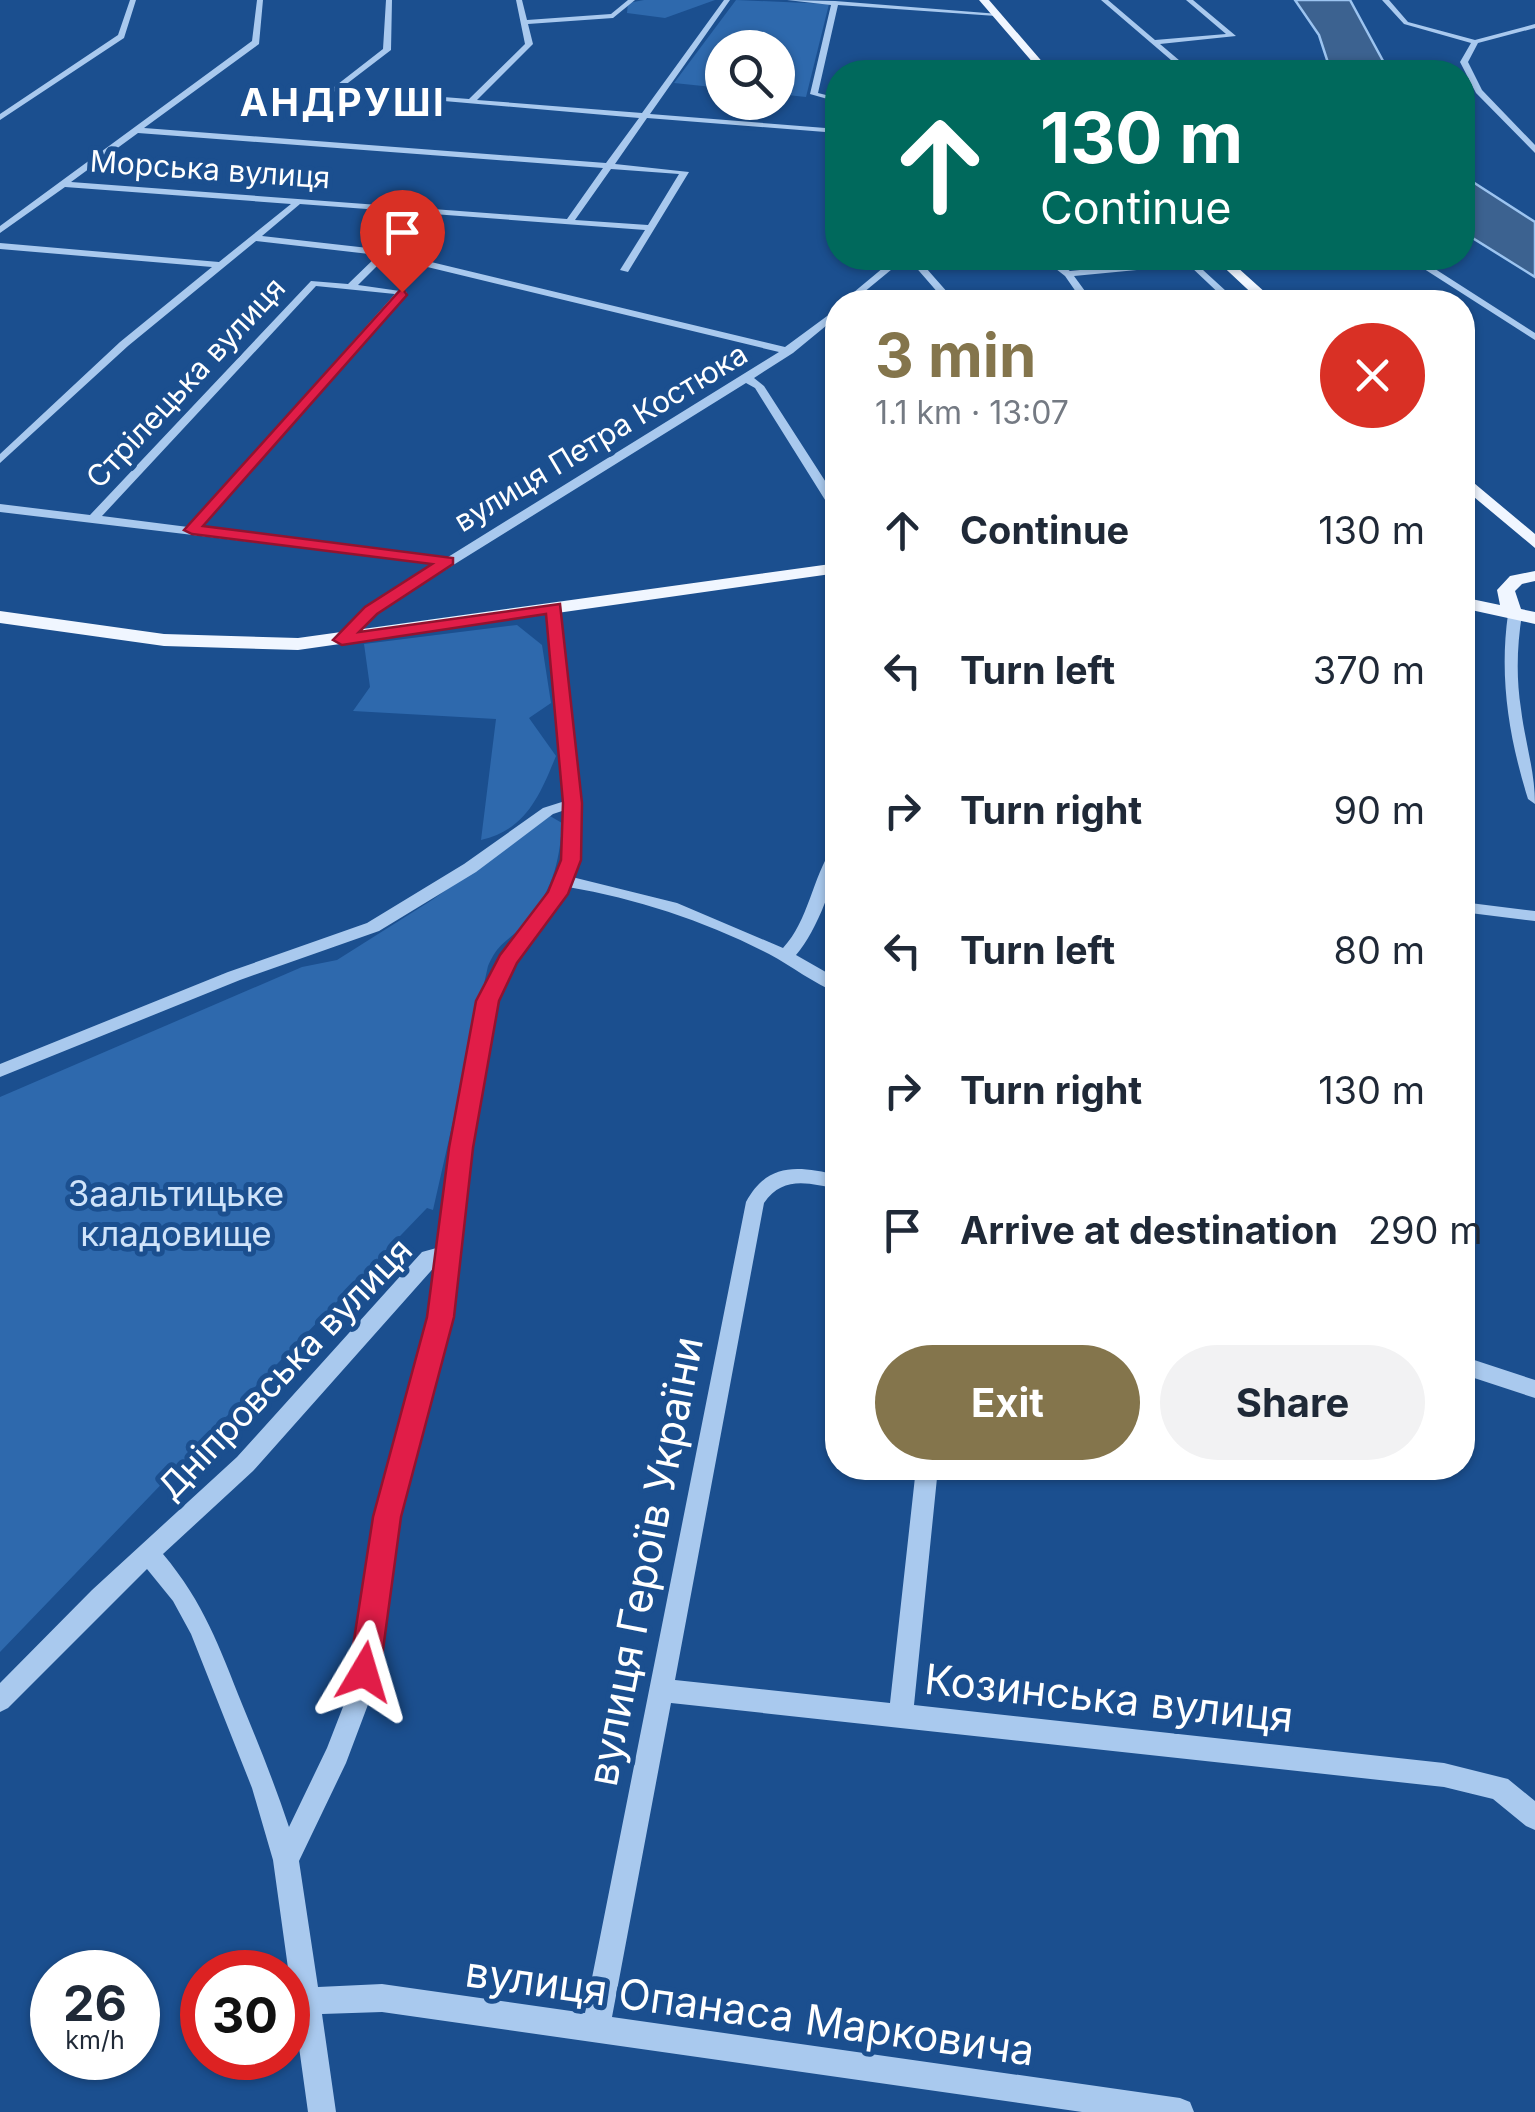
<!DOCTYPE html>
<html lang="en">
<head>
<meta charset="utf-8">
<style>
	:root { --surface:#fff; --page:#f2f2f3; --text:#1f2937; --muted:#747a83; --accent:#84754c }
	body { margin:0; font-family:Inter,sans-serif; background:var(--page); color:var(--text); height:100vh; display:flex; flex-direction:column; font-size:38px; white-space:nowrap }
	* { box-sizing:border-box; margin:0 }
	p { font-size:32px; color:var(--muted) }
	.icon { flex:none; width:55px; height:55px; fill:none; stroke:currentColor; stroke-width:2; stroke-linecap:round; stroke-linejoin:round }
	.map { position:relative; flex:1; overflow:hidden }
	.drawer { position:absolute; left:825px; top:290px; width:650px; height:1190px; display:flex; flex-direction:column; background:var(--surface); border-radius:40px; box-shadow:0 2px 8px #0004 }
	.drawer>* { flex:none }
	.guide { position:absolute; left:825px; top:60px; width:650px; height:210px; border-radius:40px; box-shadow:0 2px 8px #0004; background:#00695c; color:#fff; overflow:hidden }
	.fabs { position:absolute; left:705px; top:30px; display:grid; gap:20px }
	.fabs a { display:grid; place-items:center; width:90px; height:90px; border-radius:50%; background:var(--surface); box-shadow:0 2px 8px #0004; font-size:50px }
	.speed { position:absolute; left:30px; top:1950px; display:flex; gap:20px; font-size:50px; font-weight:700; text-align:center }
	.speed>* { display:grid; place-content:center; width:130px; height:130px; border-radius:50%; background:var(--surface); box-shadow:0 2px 8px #0004; line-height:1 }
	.speed small { font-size:25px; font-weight:400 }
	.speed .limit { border:15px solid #d22; background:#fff; color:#111 }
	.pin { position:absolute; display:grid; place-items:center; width:85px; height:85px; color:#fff; margin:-102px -42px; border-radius:50% 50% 50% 0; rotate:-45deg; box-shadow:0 0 10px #0007 }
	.pin .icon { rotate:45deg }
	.me { position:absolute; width:110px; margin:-55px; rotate:7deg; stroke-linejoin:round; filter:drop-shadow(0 0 8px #0008) }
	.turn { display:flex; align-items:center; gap:35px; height:210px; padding:0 50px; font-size:45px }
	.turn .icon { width:130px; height:130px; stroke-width:2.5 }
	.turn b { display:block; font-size:70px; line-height:85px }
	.round { display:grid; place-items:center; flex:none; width:105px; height:105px; border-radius:52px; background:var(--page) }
	.head { display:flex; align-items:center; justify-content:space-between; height:170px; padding:0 50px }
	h1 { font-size:60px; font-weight:700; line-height:75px; color:var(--accent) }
	.button { display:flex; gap:20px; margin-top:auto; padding:20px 50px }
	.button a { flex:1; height:115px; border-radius:60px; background:var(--accent); color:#fff; font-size:40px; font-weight:700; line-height:115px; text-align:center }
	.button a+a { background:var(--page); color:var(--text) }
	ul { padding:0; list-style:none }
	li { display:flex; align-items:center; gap:30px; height:140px; padding:0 50px }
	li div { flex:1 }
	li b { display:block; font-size:38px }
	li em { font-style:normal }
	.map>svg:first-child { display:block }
	.green { fill:#2e69ad }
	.water { fill:#3c6290; stroke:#9cc4f0; stroke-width:2.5 }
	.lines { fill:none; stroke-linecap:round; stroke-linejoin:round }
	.minor { fill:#a9c9ee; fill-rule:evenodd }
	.major { fill:#f0f6ff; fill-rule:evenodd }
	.route { fill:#e11d48; stroke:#92132f; stroke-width:2.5 }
	.labels { text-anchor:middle; stroke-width:10; stroke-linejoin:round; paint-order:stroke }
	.far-street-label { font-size:30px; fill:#fff; stroke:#1b4f8f }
	.park-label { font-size:35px; fill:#cfe3fa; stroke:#1b4f8f }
	.street-label { font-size:35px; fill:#fff; stroke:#1b4f8f }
	.far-district-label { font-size:38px; font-weight:bold; letter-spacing:2.5px; fill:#fff; stroke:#1b4f8f }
	.near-street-label { font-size:42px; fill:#fff; stroke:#1b4f8f }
</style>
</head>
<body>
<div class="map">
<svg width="1535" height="2112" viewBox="0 0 1535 2112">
	<rect width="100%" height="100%" fill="#1b4f8f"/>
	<path class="green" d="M 644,0 L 715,0 L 665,18 L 627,13 L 628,3 Z
		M 736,0 L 829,4 L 806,97 L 778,94 L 778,48 L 722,48 L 722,88 L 674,83 Z
		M 517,625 L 542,645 L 551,703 L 529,718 L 556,756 C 540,795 526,830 481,840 L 496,719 L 353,711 L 370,687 L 364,644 Z
		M 550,816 L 562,823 C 560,863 551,895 523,925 C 507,943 499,941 488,966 L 433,1210 L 427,1208 L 0,1652 L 0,1097 L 302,967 L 337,960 L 432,900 Z"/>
	<path class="water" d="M 1295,0 L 1350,0 L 1389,72 L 1331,72 L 1319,35 Z
		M 1462,175 L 1535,222 L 1535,277 L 1463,232 Z"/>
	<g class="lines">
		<path class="minor" d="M 130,0 L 136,0 L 124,38 L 0,120 L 0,114 L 118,35 Z
			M 257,0 L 263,0 L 259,44 L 144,128 L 606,163 L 639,118 L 329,91 L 383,49 L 386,0 L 392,0 L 391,50 L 340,89 L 469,99 L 525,44 L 516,0 L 522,0 L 527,20 L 611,14 L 628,0 L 635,0 L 613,18 L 528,24 L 533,44 L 477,100 L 642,113 L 724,0 L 730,0 L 650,114 L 838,129 L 838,133 L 647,118 L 615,164 L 689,172 L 628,272 L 620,270 L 645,230 L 300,204 L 262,236 L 377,249 L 785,347 L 838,308 L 838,316 L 793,353 L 754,378 L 764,386 L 838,501 L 838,514 L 832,511 L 755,388 L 746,383 L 376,613 L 347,643 L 342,644 L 335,640 L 366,607 L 437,564 L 0,512 L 0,504 L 90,515 L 311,281 L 348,284 L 378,255 L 256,241 L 128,346 L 0,463 L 0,454 L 120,342 L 212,267 L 0,249 L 0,243 L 219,262 L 291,204 L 65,187 L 0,233 L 0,226 L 252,41 ZM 138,133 L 603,168 L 567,219 L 71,182 ZM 611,169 L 679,174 L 648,225 L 575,220 ZM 386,257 L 779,352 L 448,557 L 200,528 L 407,292 L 358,285 ZM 316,286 L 395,294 L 188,527 L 102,516 Z
			M 787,0 L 835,1 L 999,14 L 996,16 L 838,5 L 818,93 L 838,98 L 838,102 L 810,94 L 831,5 Z
			M 1101,0 L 1108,0 L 1155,40 L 1226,34 L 1186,0 L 1193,0 L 1236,36 L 1160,44 L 1193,72 L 1185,72 Z
			M 1382,0 L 1389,0 L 1408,22 L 1475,40 L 1535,24 L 1535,28 L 1478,43 L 1468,62 L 1482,90 L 1535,145 L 1535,153 L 1476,93 L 1460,62 L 1471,43 L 1404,24 Z
			M 895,258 L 919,260 L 956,302 L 946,302 L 913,264 L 903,260 L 852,302 L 842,302 Z
			M 1042,258 L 1051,258 L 1070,271 L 1191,259 L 1238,302 L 1228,302 L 1189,265 L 1074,276 L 1093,302 L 1083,302 L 1065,276 Z
			M 1407,258 L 1418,258 L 1535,333 L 1535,340 Z
			M 554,604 L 560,608 L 580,803 L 579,860 L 572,877 L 677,903 L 783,948 C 809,920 812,878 833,847 L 838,845 C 838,877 817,931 796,955 L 838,979 L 838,993 C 814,984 792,966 769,954 C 705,921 638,899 568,887 L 515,963 L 496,1001 L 470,1148 L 451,1317 L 398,1517 L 372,1694 L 346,1763 L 299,1861 L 318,1987 L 382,1984 L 585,2013 L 746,1202 C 768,1162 797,1166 838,1175 L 838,1189 C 809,1183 783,1175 764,1203 L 675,1680 L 890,1703 L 916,1468 L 938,1468 L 914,1705 L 1444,1763 L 1508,1779 L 1535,1801 L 1535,1830 L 1526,1826 L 1493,1799 L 1444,1787 L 671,1703 L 612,2017 L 1180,2098 L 1190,2102 L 1194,2112 L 1082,2112 L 382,2012 L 322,2014 L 336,2112 L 308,2112 L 273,1860 L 252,1788 L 191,1634 L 173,1601 L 147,1569 L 8,1708 L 0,1712 L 0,1683 L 92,1590 L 237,1457 L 422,1252 L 440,1247 L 452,1148 L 480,1001 L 502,957 L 550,893 L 563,860 L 565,810 L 553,814 L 476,872 L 379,931 L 240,980 L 0,1077 L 0,1064 L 228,972 L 367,923 L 464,864 L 543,808 L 565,801 L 548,608 ZM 438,1263 L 431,1317 L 376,1517 L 348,1694 L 327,1748 L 289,1827 C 275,1785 259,1745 242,1704 C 219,1646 204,1603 163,1554 L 253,1471 Z
			M 1515,610 L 1522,614 C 1517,646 1516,677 1521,709 C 1525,742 1535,771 1535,804 L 1528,799 C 1509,738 1499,678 1508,614 Z
			M 1462,902 L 1535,911 L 1535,921 L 1462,912 Z
			M 1462,1356 L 1535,1380 L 1535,1398 L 1462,1374 Z"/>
		<path class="major" d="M 979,0 L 989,0 L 1051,72 L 1041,72 Z
			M 1214,258 L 1227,258 L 1276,302 L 1261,302 Z
			M 1462,473 L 1535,534 L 1535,548 L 1462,487 Z
			M 838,563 L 838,573 L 298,650 L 164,646 L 0,623 L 0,611 L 164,634 L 298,638 Z
			M 1535,571 L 1535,581 L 1522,584 L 1515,591 L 1521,609 L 1535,612 L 1535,624 L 1462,608 L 1462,597 L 1500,605 L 1497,590 L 1510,576 Z"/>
	</g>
	<path class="route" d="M 402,288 L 407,295 L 203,526 L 453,558 L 453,564 L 377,614 L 359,632 L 560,604 L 582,803 L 581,860 L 568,894 L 517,963 L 499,1001 L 473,1148 L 454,1317 L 401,1517 L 380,1672 L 375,1682 L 364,1687 L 354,1682 L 349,1672 L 373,1517 L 427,1317 L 449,1148 L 476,1001 L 500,955 L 548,892 L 561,860 L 563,803 L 546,614 L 342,645 L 333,640 L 365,607 L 432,564 L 192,534 L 184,530 Z"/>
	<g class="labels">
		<g class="far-street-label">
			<text transform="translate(210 170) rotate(4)" y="10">Морська вулиця</text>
			<text transform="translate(186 383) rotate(-47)" y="10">Стрілецька вулиця</text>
			<text transform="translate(601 438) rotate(-31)" y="10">вулиця Петра Костюка</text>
		</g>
		<g class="park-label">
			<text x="176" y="1206">Заальтицьке<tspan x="176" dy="40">кладовище</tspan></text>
		</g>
		<g class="street-label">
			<text transform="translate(285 1369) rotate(-46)" y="12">Дніпровська вулиця</text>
		</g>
		<g class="far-district-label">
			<text x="343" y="116">АНДРУШІ</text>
		</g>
		<g class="near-street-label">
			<text transform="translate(645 1561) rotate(-79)" y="15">вулиця Героїв України</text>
			<text transform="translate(1109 1698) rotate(6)" y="15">Козинська вулиця</text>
			<text transform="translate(750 2011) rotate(8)" y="15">вулиця Опанаса Марковича</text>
		</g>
	</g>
</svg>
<div class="fabs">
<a><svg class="icon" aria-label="search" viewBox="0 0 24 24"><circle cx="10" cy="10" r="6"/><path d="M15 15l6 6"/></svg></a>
</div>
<div class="speed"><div>26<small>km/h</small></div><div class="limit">30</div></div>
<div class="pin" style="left:402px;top:292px;background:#d93025"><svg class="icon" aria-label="arrive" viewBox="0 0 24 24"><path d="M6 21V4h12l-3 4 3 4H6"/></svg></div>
<svg class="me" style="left:364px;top:1672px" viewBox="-20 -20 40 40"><path d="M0-17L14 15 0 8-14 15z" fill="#e11d48" stroke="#fff" stroke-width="4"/></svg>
<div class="guide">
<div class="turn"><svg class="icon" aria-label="ahead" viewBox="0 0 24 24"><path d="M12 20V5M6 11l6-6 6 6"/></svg><div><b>130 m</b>Continue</div></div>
</div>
<section class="drawer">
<div class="head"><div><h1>3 min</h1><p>1.1 km · 13:07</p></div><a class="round" style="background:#d93025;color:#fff"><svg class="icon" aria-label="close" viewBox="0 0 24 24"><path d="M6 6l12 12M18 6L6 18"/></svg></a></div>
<ul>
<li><svg class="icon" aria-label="ahead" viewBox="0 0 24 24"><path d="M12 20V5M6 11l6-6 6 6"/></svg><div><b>Continue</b></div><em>130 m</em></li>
<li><svg class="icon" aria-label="left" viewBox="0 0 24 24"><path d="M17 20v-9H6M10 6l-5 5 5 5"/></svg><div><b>Turn left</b></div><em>370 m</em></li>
<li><svg class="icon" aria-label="right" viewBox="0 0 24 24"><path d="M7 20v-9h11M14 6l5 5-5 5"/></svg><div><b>Turn right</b></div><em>90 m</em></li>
<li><svg class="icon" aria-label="left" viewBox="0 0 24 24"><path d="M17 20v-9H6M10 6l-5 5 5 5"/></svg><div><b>Turn left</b></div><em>80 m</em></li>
<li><svg class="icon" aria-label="right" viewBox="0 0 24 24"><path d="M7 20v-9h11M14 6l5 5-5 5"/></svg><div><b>Turn right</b></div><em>130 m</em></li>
<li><svg class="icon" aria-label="arrive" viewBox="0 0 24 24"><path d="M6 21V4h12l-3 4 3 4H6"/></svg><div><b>Arrive at destination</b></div><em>290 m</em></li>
</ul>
<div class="button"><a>Exit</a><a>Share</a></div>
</section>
</div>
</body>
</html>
